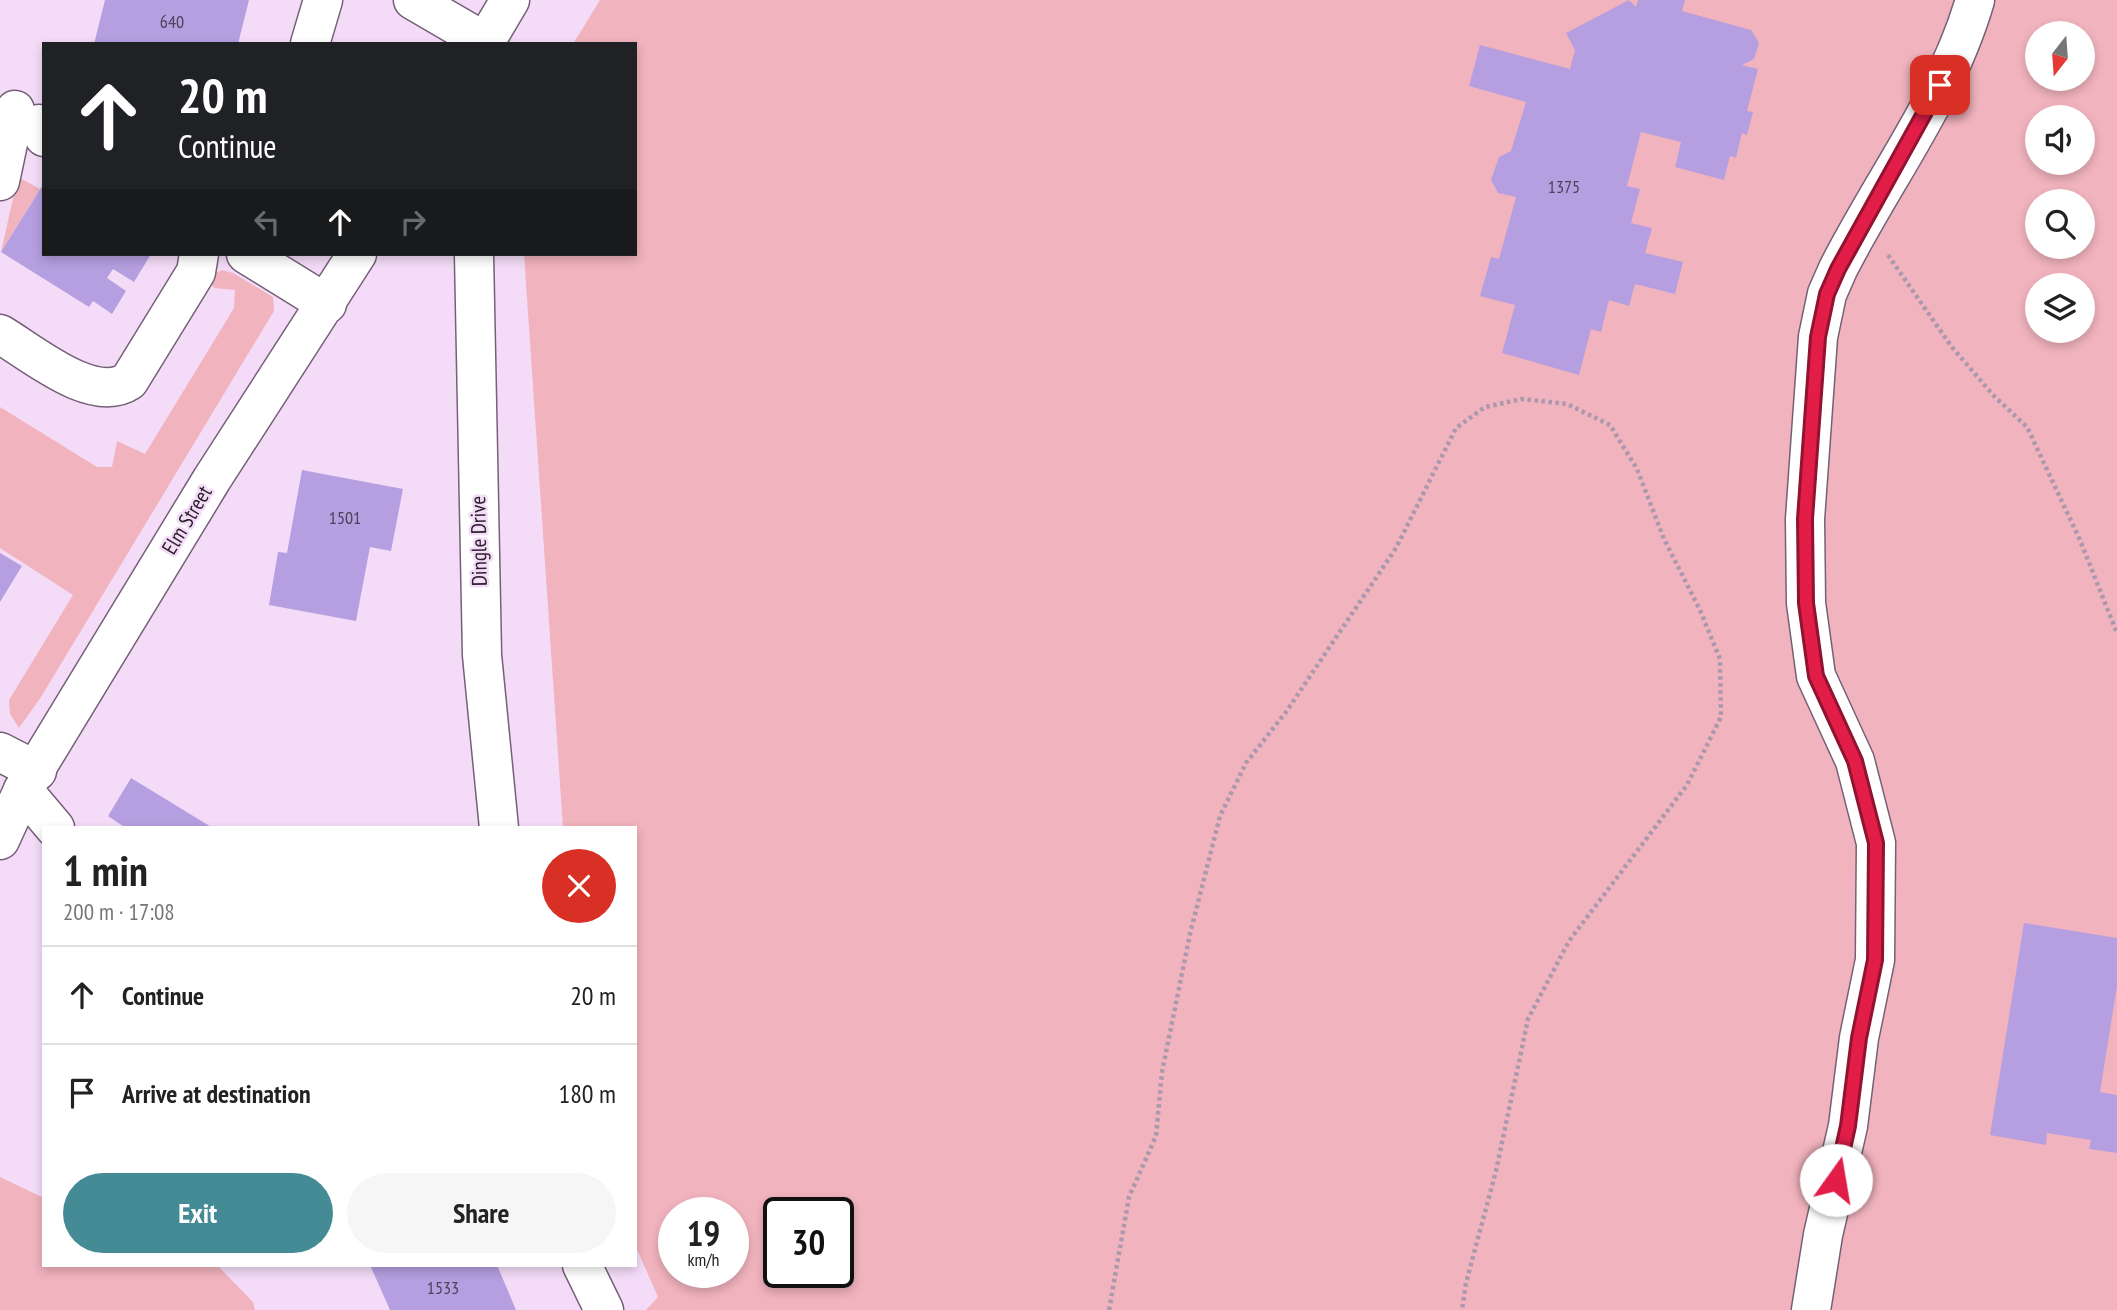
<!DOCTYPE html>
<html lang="en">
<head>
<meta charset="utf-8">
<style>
	:root { --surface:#fff; --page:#f6f6f6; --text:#222; --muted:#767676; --line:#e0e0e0; --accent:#458b96 }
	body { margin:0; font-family:"PT Sans Narrow",sans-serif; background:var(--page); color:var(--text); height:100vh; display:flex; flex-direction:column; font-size:26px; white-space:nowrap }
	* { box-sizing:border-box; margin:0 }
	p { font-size:23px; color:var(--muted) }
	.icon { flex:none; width:38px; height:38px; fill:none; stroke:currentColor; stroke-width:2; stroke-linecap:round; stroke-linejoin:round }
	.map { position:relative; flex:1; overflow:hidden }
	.details { position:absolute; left:42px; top:826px; width:595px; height:441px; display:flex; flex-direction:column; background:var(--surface); border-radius:0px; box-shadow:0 4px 10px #0003 }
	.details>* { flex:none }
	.guide { position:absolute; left:42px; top:42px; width:595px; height:214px; border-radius:0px; box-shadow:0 4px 10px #0003; background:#202124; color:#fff; overflow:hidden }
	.needle { width:46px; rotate:197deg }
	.buttons { position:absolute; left:2025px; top:21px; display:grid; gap:14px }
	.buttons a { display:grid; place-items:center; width:70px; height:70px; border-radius:50%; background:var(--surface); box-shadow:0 4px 10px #0003; font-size:35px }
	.speed { position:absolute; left:658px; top:1197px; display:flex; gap:14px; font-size:35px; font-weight:700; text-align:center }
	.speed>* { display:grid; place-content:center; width:91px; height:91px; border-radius:50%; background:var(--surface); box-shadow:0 4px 10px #0003; line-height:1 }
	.speed small { font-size:18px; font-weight:400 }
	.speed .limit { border:4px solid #111; border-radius:10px; background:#fff; color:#111 }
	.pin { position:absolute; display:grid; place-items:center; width:60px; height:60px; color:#fff; margin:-30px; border-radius:14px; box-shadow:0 4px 10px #0006 }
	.me { position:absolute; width:77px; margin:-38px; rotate:13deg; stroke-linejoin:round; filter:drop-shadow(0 0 5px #0008) }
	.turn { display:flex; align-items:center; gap:24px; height:147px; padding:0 21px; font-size:32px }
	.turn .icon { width:91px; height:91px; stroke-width:2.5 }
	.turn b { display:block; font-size:49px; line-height:60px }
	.lanes { display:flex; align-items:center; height:66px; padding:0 21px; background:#0003; justify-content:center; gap:35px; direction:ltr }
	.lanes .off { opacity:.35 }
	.round { display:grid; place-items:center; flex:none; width:74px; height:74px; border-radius:37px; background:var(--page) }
	.head { display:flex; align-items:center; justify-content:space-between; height:119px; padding:0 21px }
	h1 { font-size:42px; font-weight:800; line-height:52px }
	.cta { display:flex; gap:14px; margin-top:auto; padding:14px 21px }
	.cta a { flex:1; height:80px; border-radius:42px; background:var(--accent); color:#fff; font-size:28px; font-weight:800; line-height:80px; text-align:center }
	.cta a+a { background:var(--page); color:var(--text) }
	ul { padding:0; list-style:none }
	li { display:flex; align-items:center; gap:21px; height:98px; padding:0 21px; border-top:2px solid var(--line) }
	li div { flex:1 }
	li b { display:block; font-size:26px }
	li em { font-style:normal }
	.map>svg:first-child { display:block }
	.green { fill:#f1b3bd; fill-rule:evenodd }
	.building { fill:#b59fe0 }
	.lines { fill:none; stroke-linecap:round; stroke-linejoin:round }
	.minor-casing { stroke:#756078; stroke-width:41 }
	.major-casing { stroke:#756078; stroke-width:41 }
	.path { stroke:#aa98ad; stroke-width:4.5; stroke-dasharray:3.5 3.5; stroke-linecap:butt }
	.minor { stroke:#fff; stroke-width:38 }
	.major { stroke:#fff; stroke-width:38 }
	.route-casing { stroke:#92132f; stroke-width:18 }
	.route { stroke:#e11d48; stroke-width:12 }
	.labels { text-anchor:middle; stroke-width:5; stroke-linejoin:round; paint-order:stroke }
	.number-label { font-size:18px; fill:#4e4159 }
	.street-label { font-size:21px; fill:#2b222c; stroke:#f4dcf8 }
</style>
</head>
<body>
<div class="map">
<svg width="2117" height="1310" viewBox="0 0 2117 1310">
	<rect width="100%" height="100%" fill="#f4dcf8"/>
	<path class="green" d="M 600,0 L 2117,0 L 2117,1310 L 646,1310 L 658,1297 L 635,1245 L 635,828 L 563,828 L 524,254 L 635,254 L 635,44 L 573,44 ZM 2037,33 L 2082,33 L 2082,79 L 2037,79 ZM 2037,117 L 2082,117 L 2082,163 L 2037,163 ZM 2037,201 L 2082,201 L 2082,247 L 2037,247 ZM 2037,285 L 2082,285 L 2082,331 L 2037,331 ZM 674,1213 L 733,1213 L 733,1272 L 674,1272 ZM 779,1213 L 838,1213 L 838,1272 L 779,1272 Z
		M 20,178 L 40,189 L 1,252 L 16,185 Z
		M 222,270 L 233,273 L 273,297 L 274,311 L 41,697 L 19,728 L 10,714 L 9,700 L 73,595 L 0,548 L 0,407 L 97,467 L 112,467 L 117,441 L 145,454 L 234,308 L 235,290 L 214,288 L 210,282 L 215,273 Z
		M 0,1177 L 44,1198 L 44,1265 L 217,1265 L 253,1302 L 255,1310 L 0,1310 Z"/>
	<path class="building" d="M 105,0 L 249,0 L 238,44 L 94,44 Z
		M 1629,0 L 1636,7 L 1638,0 L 1685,0 L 1682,11 L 1751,30 L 1759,43 L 1754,59 L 1742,65 L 1758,69 L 1747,111 L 1753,112 L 1747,135 L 1742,133 L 1736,158 L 1730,156 L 1724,180 L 1675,167 L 1681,142 L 1641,132 L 1627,186 L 1640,189 L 1631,223 L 1652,228 L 1645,253 L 1683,262 L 1675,294 L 1635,284 L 1629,306 L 1609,300 L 1601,332 L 1591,329 L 1579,375 L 1502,353 L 1515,305 L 1480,296 L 1491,257 L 1499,259 L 1516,197 L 1498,193 L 1491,180 L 1499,157 L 1511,151 L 1526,102 L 1469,86 L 1480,45 L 1570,69 L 1575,50 L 1566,33 Z
		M 44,183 L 44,254 L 151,254 L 134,282 L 113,269 L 107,278 L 126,291 L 112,314 L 93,301 L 89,307 L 1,252 Z
		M 302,470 L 403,489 L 391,551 L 370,547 L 356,621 L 269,605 L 278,552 L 287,553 Z
		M 0,553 L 22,566 L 0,602 Z
		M 131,778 L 213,828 L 126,828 L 108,816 Z
		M 2024,923 L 2117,938 L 2117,986 L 2100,1092 L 2117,1095 L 2117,1153 L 2089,1149 L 2091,1140 L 2047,1133 L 2046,1145 L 1990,1135 Z
		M 370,1265 L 497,1265 L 516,1310 L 390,1310 Z"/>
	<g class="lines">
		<g class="minor-casing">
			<path id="minor" d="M 413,0 L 485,42
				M 310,44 L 323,0
				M 39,124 L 44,137
				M 0,181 L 15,110
				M 246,254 L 327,304
				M 474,254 L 482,655 L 499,828
				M 0,334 C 32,353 93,405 129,381 L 196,272 L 199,254
				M 0,752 L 37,771
				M 23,790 L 55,828
				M 582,1265 L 604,1310
				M 1811,1310 L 1823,1235 L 1848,1126 L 1859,1038 L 1875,960 L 1876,843 L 1855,761 L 1816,676 L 1806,603 L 1805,519 L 1818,337 L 1827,294 L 1838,269 C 1883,180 1947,97 1975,0"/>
		</g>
		<g class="major-casing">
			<path id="major" d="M 484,44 L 510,0
				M 0,840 L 23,790 L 212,479 L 357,254"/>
		</g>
		<path class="path" d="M 1888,255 L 1951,346 L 1994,396 L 2027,427 L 2080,540 L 2117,633
			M 1109,1310 L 1129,1197 L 1156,1136 L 1162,1072 L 1190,934 L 1220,816 L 1246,763 L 1286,712 L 1396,548 L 1456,428 L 1485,407 L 1522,399 L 1567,404 L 1610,425 L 1637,469 L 1664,539 L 1700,610 L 1720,659 L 1721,717 L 1687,785 L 1569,941 L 1528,1019 L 1496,1171 L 1466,1283 L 1462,1310"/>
		<use href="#minor" class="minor"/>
		<use href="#major" class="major"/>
	</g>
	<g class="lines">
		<g class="route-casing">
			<path id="route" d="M 1836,1180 L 1848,1126 L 1859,1038 L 1875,960 L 1876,843 L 1855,761 L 1816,676 L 1806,603 L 1805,519 L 1818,337 L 1827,294 L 1838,269 L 1940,85"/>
		</g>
		<use href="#route" class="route"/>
	</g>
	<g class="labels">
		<g class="number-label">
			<text x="172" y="28">640</text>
			<text x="1564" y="193">1375</text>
			<text x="345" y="524">1501</text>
			<text x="443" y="1294">1533</text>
		</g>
		<g class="street-label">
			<text transform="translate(187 520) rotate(-59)" y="7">Elm Street</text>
			<text transform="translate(479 541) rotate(-91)" y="7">Dingle Drive</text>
		</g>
	</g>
</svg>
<div class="buttons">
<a><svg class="needle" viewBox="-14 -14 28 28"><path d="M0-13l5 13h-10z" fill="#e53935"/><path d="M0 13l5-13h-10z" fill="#767676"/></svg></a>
<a><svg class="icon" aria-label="sound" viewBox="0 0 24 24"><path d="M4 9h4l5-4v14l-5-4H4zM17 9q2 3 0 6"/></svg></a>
<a><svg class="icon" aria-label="search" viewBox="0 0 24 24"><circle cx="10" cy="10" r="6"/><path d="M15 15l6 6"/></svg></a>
<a><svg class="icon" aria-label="layers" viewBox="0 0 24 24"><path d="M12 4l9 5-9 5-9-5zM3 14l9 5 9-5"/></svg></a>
</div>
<div class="speed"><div>19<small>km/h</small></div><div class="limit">30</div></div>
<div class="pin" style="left:1940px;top:85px;background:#d93025"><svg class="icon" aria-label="arrive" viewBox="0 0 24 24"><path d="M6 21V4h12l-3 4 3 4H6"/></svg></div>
<svg class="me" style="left:1836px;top:1180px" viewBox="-20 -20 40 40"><circle r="19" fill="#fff"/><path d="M0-13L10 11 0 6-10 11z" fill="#e11d48"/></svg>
<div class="guide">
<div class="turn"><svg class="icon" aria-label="ahead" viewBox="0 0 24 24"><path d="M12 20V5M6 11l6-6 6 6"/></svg><div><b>20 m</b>Continue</div></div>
<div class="lanes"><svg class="icon off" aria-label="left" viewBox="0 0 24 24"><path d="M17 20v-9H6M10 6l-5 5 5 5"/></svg><svg class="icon" aria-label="ahead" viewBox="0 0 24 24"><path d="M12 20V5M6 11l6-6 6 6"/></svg><svg class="icon off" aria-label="right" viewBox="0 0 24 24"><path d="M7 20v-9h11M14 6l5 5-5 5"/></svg></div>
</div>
<section class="details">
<div class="head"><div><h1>1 min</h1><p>200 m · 17:08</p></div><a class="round" style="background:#d93025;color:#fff"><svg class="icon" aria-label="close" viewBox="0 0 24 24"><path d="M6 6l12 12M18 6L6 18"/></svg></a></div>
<ul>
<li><svg class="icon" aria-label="ahead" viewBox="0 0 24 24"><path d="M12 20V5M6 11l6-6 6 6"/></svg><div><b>Continue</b></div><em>20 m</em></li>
<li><svg class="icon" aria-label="arrive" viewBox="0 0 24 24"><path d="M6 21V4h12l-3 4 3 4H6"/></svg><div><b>Arrive at destination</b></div><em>180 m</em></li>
</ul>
<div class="cta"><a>Exit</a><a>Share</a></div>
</section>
</div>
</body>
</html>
